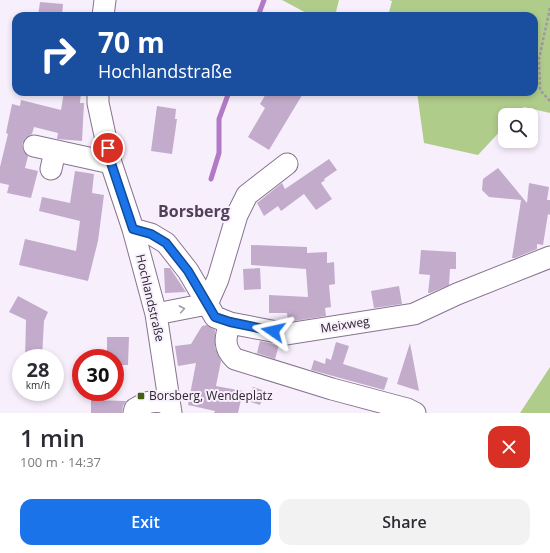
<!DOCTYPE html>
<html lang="en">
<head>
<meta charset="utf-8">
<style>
	:root { --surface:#fff; --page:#f2f2f3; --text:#2b2b33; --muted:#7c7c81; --accent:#1a73e8 }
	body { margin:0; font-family:"Open Sans",sans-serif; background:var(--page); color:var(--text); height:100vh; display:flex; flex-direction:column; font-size:15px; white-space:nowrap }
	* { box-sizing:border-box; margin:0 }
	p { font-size:13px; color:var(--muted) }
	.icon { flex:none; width:22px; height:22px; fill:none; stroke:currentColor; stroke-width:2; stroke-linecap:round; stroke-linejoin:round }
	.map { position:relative; height:413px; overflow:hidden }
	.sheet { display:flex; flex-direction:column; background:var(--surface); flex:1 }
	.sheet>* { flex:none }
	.banner { position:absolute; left:12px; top:12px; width:526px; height:84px; border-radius:12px; box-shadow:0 2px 6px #0003; background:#1a4fa0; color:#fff; overflow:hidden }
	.fabs { position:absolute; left:498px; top:108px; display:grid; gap:8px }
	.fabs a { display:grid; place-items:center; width:40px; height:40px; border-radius:8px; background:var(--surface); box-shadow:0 2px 6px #0003; font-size:20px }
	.speed { position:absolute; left:12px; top:349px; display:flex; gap:8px; font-size:20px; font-weight:700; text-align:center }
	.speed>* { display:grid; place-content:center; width:52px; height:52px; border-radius:50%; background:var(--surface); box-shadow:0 2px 6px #0003; line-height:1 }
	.speed small { font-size:10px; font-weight:400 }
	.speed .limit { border:6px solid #d22; background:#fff; color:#111 }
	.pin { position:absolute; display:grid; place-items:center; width:34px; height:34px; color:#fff; margin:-17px; border:2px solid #fff; border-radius:50%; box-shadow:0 1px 4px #0007 }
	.me { position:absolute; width:44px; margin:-22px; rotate:281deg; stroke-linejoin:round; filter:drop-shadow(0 0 3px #0008) }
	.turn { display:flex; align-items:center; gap:14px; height:84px; padding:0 20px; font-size:18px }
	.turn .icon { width:52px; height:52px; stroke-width:2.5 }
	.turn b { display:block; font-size:28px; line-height:34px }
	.round { display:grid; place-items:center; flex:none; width:42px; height:42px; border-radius:12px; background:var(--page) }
	.summary { display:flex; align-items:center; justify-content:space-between; height:68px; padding:0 20px }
	h1 { font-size:24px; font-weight:600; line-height:30px }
	.action { display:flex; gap:8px; margin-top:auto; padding:8px 20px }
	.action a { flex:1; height:46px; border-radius:12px; background:var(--accent); color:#fff; font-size:16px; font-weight:600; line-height:46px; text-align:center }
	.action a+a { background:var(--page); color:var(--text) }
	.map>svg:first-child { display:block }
	.green { fill:#b0cc8b }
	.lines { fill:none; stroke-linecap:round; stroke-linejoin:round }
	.stream { stroke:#b27ac6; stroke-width:5 }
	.building { fill:#c3accb }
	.minor-casing { stroke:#887390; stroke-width:23 }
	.path { stroke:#a198a5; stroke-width:2.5; stroke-dasharray:3 2; stroke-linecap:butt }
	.minor { stroke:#fff; stroke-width:21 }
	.oneway { stroke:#a09ca1 }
	.route-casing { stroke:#114b97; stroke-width:10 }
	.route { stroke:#1a73e8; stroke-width:7 }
	.poi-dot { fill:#456010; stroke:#f8effc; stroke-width:1.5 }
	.labels { text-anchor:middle; stroke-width:4; stroke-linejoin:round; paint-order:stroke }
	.street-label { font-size:12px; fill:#2c232f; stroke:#f8effc }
	.poi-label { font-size:12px; fill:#2c232f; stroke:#f8effc; text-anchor:start }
	.district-label { font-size:16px; font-weight:bold; fill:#533f5a; stroke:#f8effc }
</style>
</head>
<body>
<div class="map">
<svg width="550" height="413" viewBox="0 0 550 413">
	<rect width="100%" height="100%" fill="#f8effc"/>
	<path class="green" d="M 282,0 L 339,0 L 335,16 L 312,16 Z
		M 389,0 L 550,0 L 550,113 L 524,107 L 516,115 L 505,115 L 505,126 L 478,155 L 424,143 L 417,92 L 534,92 L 534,16 L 388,16 L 392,1 Z
		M 550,367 L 550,413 L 520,413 Z"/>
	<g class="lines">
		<path class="stream" d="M 258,16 L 264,0
			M 211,179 L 219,153 L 219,119 L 229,92"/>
	</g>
	<path class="building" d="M 40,2 L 63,4 L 62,16 L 38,16 Z
		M 64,92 L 81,92 L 80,103 L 84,103 L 82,141 L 57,139 L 58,133 L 34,127 L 32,134 L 25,138 L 22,144 L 23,150 L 28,156 L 25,168 L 38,171 L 31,198 L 7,193 L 9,185 L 0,183 L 0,167 L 8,134 L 6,133 L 12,104 L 20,106 L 21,100 L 61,110 Z
		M 267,92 L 304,92 L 269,150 L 248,137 L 265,108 L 260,104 Z
		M 157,106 L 176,109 L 175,119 L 177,119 L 172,154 L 151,151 Z
		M 329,159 L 337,170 L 324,179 L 325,180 L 321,183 L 332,199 L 316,210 L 304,194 L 281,211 L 278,206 L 264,216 L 257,203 L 282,183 L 285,189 Z
		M 498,168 L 527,203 L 529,183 L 549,187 L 547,200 L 550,200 L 550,215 L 548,214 L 543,245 L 537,244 L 537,249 L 515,258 L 512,258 L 521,200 L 489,197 L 482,190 L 483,179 Z
		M 75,171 L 94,174 L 92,193 L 104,195 L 98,241 L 88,281 L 19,265 L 25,239 L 76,251 L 80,221 L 39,211 L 42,197 L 70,203 Z
		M 251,245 L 307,247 L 307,253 L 327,252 L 327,263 L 334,262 L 335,284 L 329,285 L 331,307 L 325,308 L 326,316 L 288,322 L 287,313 L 269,313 L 269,295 L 308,297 L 306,269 L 251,265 Z
		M 421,250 L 456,252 L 456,269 L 450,269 L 449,285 L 430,293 L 428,293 L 430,275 L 419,274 Z
		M 164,268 L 170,268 L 186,292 L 165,293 Z
		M 260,268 L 261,289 L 244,290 L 243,269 Z
		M 399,286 L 402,304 L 374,308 L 371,291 Z
		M 18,296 L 48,312 L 44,321 L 42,358 L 25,358 L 26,320 L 9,312 Z
		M 207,325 L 215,330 L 215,348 L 221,361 L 216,386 L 243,391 L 238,413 L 214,413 L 215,411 L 188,405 L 196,363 L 178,366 L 175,346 L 191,344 L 202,326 Z
		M 107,337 L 129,337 L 128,365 L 115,365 L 115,358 L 107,358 Z
		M 260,341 L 279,345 L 275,359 L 257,353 Z
		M 336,342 L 349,346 L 343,364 L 388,378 L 384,390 L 311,370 L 314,360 L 325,364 L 326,358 L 331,360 Z
		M 410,343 L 419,391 L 397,384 Z
		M 253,387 L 265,391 L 260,405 L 248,401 Z
		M 91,400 L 126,401 L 123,406 L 122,413 L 91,413 Z"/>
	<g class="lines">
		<g class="minor-casing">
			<path id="minor" d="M 103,16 L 105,0
				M 98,92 L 98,103 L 111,163 L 133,229 L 156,314 L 171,413
				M 34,146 L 111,163
				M 51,169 L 55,151
				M 133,229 L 151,234 L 166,243 L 188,271 L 215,317 L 230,323 L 287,334 L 414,314 L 457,294 L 550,257
				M 207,304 L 218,279 L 237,215 L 247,195 L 287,164
				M 156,314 L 207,304
				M 230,323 C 225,337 223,348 235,359 L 332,389 L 407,409 L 415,413
				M 134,413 L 135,409 C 148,401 154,400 169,403"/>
		</g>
		<path class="path" d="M 550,8 L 539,59 L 540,90 L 550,101"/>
		<use href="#minor" class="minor"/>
	</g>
	<defs><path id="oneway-chevron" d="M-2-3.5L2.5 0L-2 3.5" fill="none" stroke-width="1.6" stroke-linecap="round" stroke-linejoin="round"/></defs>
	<use class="oneway" href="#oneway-chevron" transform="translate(182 309) rotate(-11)"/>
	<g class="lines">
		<g class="route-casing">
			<path id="route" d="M 108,148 L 111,163 L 133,229 L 151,234 L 166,243 L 188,271 L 215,317 L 230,322 L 273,331"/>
		</g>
		<use href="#route" class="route"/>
	</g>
	<rect class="poi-dot" x="137" y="392" width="8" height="8" rx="2"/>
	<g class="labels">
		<g class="street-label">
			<text transform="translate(150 298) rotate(77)" y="4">Hochlandstraße</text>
			<text transform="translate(345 325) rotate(-9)" y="4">Meixweg</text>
		</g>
		<g class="poi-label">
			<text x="149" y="400">Borsberg, Wendeplatz</text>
		</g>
		<g class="district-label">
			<text x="194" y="217">Borsberg</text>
		</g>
	</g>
</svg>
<div class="fabs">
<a><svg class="icon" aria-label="search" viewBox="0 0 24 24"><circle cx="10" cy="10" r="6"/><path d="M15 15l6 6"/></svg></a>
</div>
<div class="speed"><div>28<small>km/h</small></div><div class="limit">30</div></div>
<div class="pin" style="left:108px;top:148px;background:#d93025"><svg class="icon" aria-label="arrive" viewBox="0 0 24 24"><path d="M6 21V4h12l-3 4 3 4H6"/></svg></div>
<svg class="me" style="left:273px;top:331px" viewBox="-20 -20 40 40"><path d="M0-17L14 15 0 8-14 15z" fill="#1a73e8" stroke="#fff" stroke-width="4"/></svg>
<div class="banner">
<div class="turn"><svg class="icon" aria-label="right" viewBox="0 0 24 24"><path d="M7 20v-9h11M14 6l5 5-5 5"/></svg><div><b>70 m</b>Hochlandstraße</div></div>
</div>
</div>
<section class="sheet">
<div class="summary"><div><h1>1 min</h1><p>100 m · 14:37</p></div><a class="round" style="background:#d93025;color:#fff"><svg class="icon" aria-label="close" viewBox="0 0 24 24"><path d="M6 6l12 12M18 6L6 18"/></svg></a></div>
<div class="action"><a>Exit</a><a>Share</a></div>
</section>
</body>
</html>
